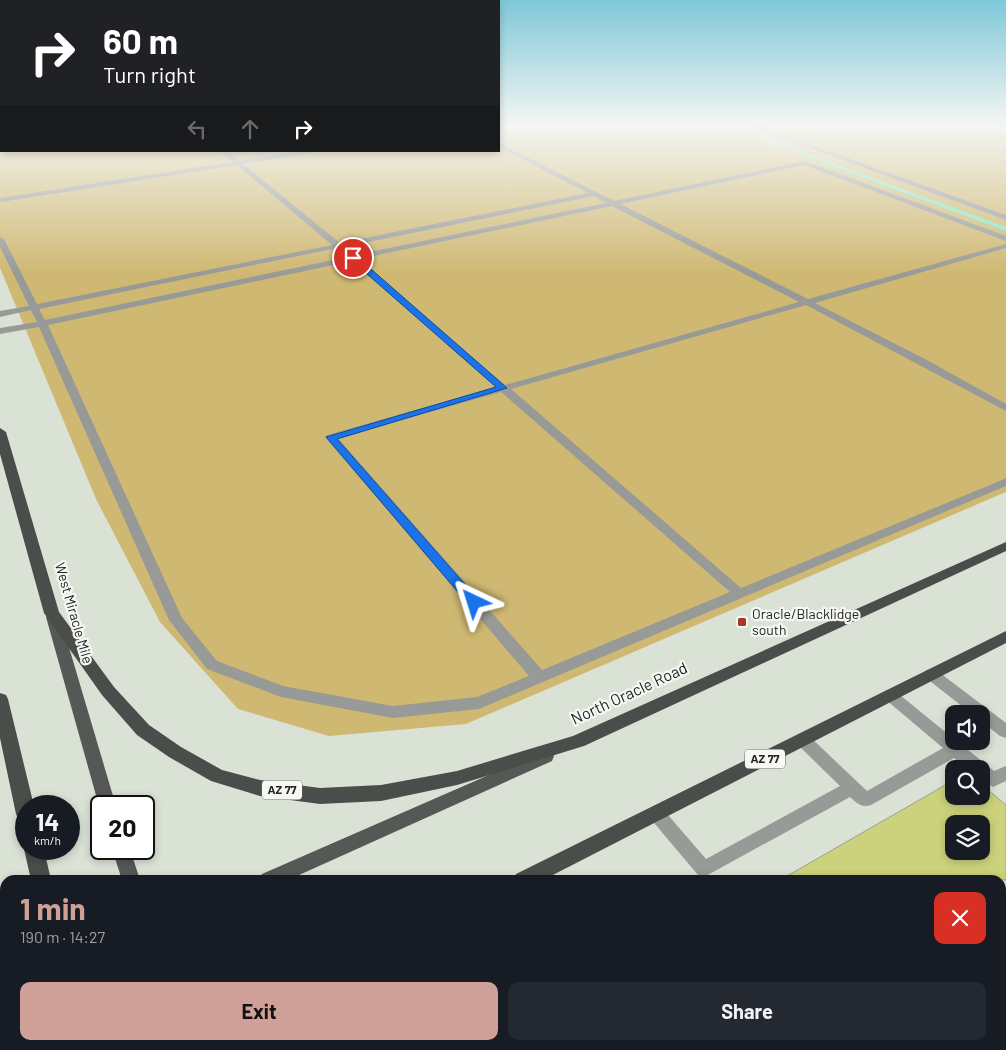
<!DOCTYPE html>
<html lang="en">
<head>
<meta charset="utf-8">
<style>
	:root { --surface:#171b24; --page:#242831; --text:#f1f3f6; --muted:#9ea1a6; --accent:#cea097 }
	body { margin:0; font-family:Barlow,sans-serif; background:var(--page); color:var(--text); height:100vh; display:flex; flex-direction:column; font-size:19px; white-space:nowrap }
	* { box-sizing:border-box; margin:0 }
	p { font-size:16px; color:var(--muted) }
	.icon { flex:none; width:28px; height:28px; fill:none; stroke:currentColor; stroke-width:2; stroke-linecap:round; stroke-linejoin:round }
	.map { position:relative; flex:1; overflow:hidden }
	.details { position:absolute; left:0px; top:875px; width:1006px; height:175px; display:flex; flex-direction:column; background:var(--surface); border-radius:15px 15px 0 0; box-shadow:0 2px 8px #0003 }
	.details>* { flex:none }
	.guide { position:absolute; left:0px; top:0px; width:500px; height:152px; box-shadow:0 2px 8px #0003; background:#202124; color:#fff; overflow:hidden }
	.buttons { position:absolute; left:945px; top:705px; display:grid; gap:10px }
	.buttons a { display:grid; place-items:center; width:45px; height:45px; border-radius:10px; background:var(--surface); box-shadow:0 2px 8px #0003; font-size:25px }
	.speed { position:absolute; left:15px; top:795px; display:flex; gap:10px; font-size:25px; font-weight:700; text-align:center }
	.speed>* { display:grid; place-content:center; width:65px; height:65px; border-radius:50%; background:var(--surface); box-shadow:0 2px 8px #0003; line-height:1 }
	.speed small { font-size:12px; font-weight:400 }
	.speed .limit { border:2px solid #111; border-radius:8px; background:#fff; color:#111 }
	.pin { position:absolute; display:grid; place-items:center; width:42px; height:42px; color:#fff; margin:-21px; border:2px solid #fff; border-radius:50%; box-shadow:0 1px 5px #0007 }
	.me { position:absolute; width:55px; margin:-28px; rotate:319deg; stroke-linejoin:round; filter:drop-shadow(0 0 4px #0008) }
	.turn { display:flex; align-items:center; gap:18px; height:105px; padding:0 20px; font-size:22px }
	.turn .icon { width:65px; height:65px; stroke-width:2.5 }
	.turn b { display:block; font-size:35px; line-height:42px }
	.lanes { display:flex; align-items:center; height:48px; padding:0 20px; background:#0003; justify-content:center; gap:25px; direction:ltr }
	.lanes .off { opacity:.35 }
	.round { display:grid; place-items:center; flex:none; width:52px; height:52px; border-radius:10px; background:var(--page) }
	.headline { display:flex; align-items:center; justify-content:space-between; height:85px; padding:0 20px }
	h1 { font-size:30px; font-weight:700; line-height:38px; color:var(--accent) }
	.action { display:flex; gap:10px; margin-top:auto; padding:10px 20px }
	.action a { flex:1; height:58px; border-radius:10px; background:var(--accent); color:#111; font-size:20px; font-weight:700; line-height:58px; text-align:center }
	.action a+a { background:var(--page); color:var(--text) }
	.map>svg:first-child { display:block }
	.built { fill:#dae1d5; fill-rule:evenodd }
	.green { fill:#cfb872 }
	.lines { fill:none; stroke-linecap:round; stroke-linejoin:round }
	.stream { fill:#82e7c3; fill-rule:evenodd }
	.building { fill:#ccd17b; stroke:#9fa09a; fill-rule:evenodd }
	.service { fill:#989a98; fill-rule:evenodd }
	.minor { fill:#989a98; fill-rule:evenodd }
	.primary { fill:#555855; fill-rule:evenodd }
	.trunk { fill:#4a4d4a; fill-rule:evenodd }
	.route { fill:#1a73e8; stroke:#114b97 }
	.poi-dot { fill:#a43b22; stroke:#f5f8f3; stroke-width:2 }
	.labels { text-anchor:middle; stroke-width:4.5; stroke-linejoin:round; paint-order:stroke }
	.shield { fill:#f5f8f3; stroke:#626461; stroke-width:1 }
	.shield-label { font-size:12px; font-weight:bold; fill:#232422 }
	.street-label { font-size:14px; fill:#232422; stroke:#f5f8f3 }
	.poi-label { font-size:14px; fill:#232422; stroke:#f5f8f3; text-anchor:start }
	.near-street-label { font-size:16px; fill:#232422; stroke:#f5f8f3 }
</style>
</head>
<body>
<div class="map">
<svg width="1006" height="1050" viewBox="0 0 1006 1050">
	<rect width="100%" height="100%" fill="#e8ebe5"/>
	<path class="built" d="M 0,268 L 96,499 L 466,724 L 1006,492 L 1006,1050 L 0,1050 ZM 954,714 L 981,714 L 981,741 L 954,741 ZM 954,769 L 981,769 L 981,796 L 954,796 ZM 26,806 L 69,806 L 69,849 L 26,849 ZM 101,806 L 144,806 L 144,849 L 101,849 ZM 954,824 L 981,824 L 981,851 L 954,851 ZM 5,880 L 1001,880 L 1001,1045 L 5,1045 Z"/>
	<path class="green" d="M 0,127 L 1,151 L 499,151 L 499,127 L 1006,127 L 1006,492 L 466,724 L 329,736 L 238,709 L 160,622 L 96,499 L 0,268 Z"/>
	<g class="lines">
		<path class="stream" d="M 729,127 L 735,127 L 1006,227 L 1006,231 Z"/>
	</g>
	<path class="building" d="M 954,780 L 954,796 L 981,796 L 981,784 L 1006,805 L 1006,880 L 780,880 ZM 954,824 L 981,824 L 981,851 L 954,851 Z"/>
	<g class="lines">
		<path class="service" d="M 753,127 L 762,127 L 1006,215 L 1006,220 Z
			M 0,128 L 1,128 L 1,132 L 0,132 Z
			M 499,143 L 614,201 L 805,161 L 1006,236 L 1006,241 L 804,165 L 620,204 L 808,299 L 1006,244 L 1006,248 L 815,303 L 925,359 L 1006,404 L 1006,411 L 806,305 L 511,389 L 741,588 L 1002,480 L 1006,478 L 1006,486 L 479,709 L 393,718 L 281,697 L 207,669 L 169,620 L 39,327 L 0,334 L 0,328 L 37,322 L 31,310 L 0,317 L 0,311 L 29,306 L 0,247 L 0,237 L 4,239 L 37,304 L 332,245 L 237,165 L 1,202 L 0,198 L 233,162 L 220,151 L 227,151 L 239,161 L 303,151 L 320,151 L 243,164 L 340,243 L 588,193 L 499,147 ZM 594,196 L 606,203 L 355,255 L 344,247 ZM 612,206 L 799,302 L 505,385 L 359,259 ZM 337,248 L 347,257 L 45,320 L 39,309 ZM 352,261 L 496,387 L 327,435 L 325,437 L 529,676 L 477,697 L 393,706 L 283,686 L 217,661 L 182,618 L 48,325 ZM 501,392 L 730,592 L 542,670 L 338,438 Z
			M 931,669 L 936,670 L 1006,723 L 1006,738 L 1000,736 L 981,721 L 981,714 L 972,714 L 926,678 L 924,674 L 926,670 Z
			M 890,689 L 895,691 L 954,739 L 954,741 L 962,745 L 994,771 L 1006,766 L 1006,781 L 993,787 L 981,780 L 981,769 L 967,769 L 954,758 L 871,805 C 861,808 857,803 850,797 L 704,877 L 698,875 L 650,818 L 647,813 L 650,808 L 656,806 L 662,808 L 706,859 L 840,786 L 797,744 L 795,740 L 797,736 L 803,734 L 809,736 L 867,791 L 943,748 L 885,699 L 882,695 L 885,691 Z"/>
		<path class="minor" d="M 235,1045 L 293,1045 L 295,1050 L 237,1050 Z
			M 393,1045 L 415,1045 L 415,1050 L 393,1050 Z"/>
		<path class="primary" d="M 53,612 L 58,614 L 60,617 L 116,806 L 101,806 L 101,810 L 99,806 L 46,617 L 48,614 Z
			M 546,750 L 552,751 L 554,756 L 552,761 L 288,880 L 260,880 L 262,874 Z
			M 112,849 L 130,849 L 140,880 L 122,880 Z
			M 5,989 L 5,1010 L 0,1012 L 0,991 Z
			M 166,1045 L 188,1045 L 189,1050 L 167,1050 Z"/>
		<path class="trunk" d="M 0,428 L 6,432 L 59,612 L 114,687 L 149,725 L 181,747 L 222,770 L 260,780 L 320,788 L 381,785 L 457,771 L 573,736 L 1006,542 L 1006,551 L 584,746 L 457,785 L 381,801 L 320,804 L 260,796 L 211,781 L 169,757 L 137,735 L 102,695 L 44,613 L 0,454 Z
			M 1006,631 L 1006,643 L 543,880 L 513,880 L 516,874 Z
			M 0,693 L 6,695 L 8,699 L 34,806 L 26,806 L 26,822 L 19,820 L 16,814 L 0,738 Z
			M 26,845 L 26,849 L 44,849 L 51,880 L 31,880 L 24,849 Z
			M 67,1045 L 91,1045 L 92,1050 L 68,1050 Z
			M 184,1045 L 216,1045 L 214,1050 L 182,1050 Z"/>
	</g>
	<linearGradient id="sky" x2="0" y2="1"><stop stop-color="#7fc8d9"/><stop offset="0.46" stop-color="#f5f6f3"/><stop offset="1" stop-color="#f5f6f3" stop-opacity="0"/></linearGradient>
	<rect width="1006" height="274" fill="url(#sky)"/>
	<path class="route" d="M 351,256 L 356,256 L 507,388 L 337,439 L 478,599 L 480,602 L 478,605 L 469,605 L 326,437 L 496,387 L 351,260 Z"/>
	<rect class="poi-dot" x="737" y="617" width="10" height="10" rx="2.5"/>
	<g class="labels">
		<g class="shield">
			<rect x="745" y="749.5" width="40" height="19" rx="4"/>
			<rect x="262" y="780.5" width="40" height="19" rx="4"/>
		</g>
		<g class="shield-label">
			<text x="765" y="763">AZ 77</text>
			<text x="282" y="794">AZ 77</text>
		</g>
		<g class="street-label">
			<text transform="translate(74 613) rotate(74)" y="5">West Miracle Mile</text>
		</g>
		<g class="poi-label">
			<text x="752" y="619">Oracle/Blacklidge<tspan x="752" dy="16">south</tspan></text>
		</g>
		<g class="near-street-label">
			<text transform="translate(629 693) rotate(-25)" y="6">North Oracle Road</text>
		</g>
	</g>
</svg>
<div class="buttons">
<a><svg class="icon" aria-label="sound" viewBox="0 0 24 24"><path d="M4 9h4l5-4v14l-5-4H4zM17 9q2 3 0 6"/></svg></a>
<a><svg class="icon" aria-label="search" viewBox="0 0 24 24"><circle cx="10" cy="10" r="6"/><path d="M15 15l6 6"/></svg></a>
<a><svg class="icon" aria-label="layers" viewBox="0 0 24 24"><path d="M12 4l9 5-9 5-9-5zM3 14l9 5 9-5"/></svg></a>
</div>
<div class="speed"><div>14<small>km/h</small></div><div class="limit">20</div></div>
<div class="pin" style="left:353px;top:258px;background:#d93025"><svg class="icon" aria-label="arrive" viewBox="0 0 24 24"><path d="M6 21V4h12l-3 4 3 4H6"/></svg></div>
<svg class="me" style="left:474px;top:602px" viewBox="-20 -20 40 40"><path d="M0-17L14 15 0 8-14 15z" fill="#1a73e8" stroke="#fff" stroke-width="4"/></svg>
<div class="guide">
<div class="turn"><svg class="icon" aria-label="right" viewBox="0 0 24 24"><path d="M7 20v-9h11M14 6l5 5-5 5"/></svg><div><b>60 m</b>Turn right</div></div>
<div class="lanes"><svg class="icon off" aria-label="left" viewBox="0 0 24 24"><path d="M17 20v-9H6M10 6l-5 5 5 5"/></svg><svg class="icon off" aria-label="ahead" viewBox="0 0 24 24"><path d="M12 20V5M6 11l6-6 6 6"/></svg><svg class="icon" aria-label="right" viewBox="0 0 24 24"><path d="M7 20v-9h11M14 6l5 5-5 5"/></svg></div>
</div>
<section class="details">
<div class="headline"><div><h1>1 min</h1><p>190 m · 14:27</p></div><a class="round" style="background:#d93025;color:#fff"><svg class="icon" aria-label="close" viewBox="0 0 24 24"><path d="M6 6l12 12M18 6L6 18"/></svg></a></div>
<div class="action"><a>Exit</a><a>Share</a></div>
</section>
</div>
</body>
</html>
